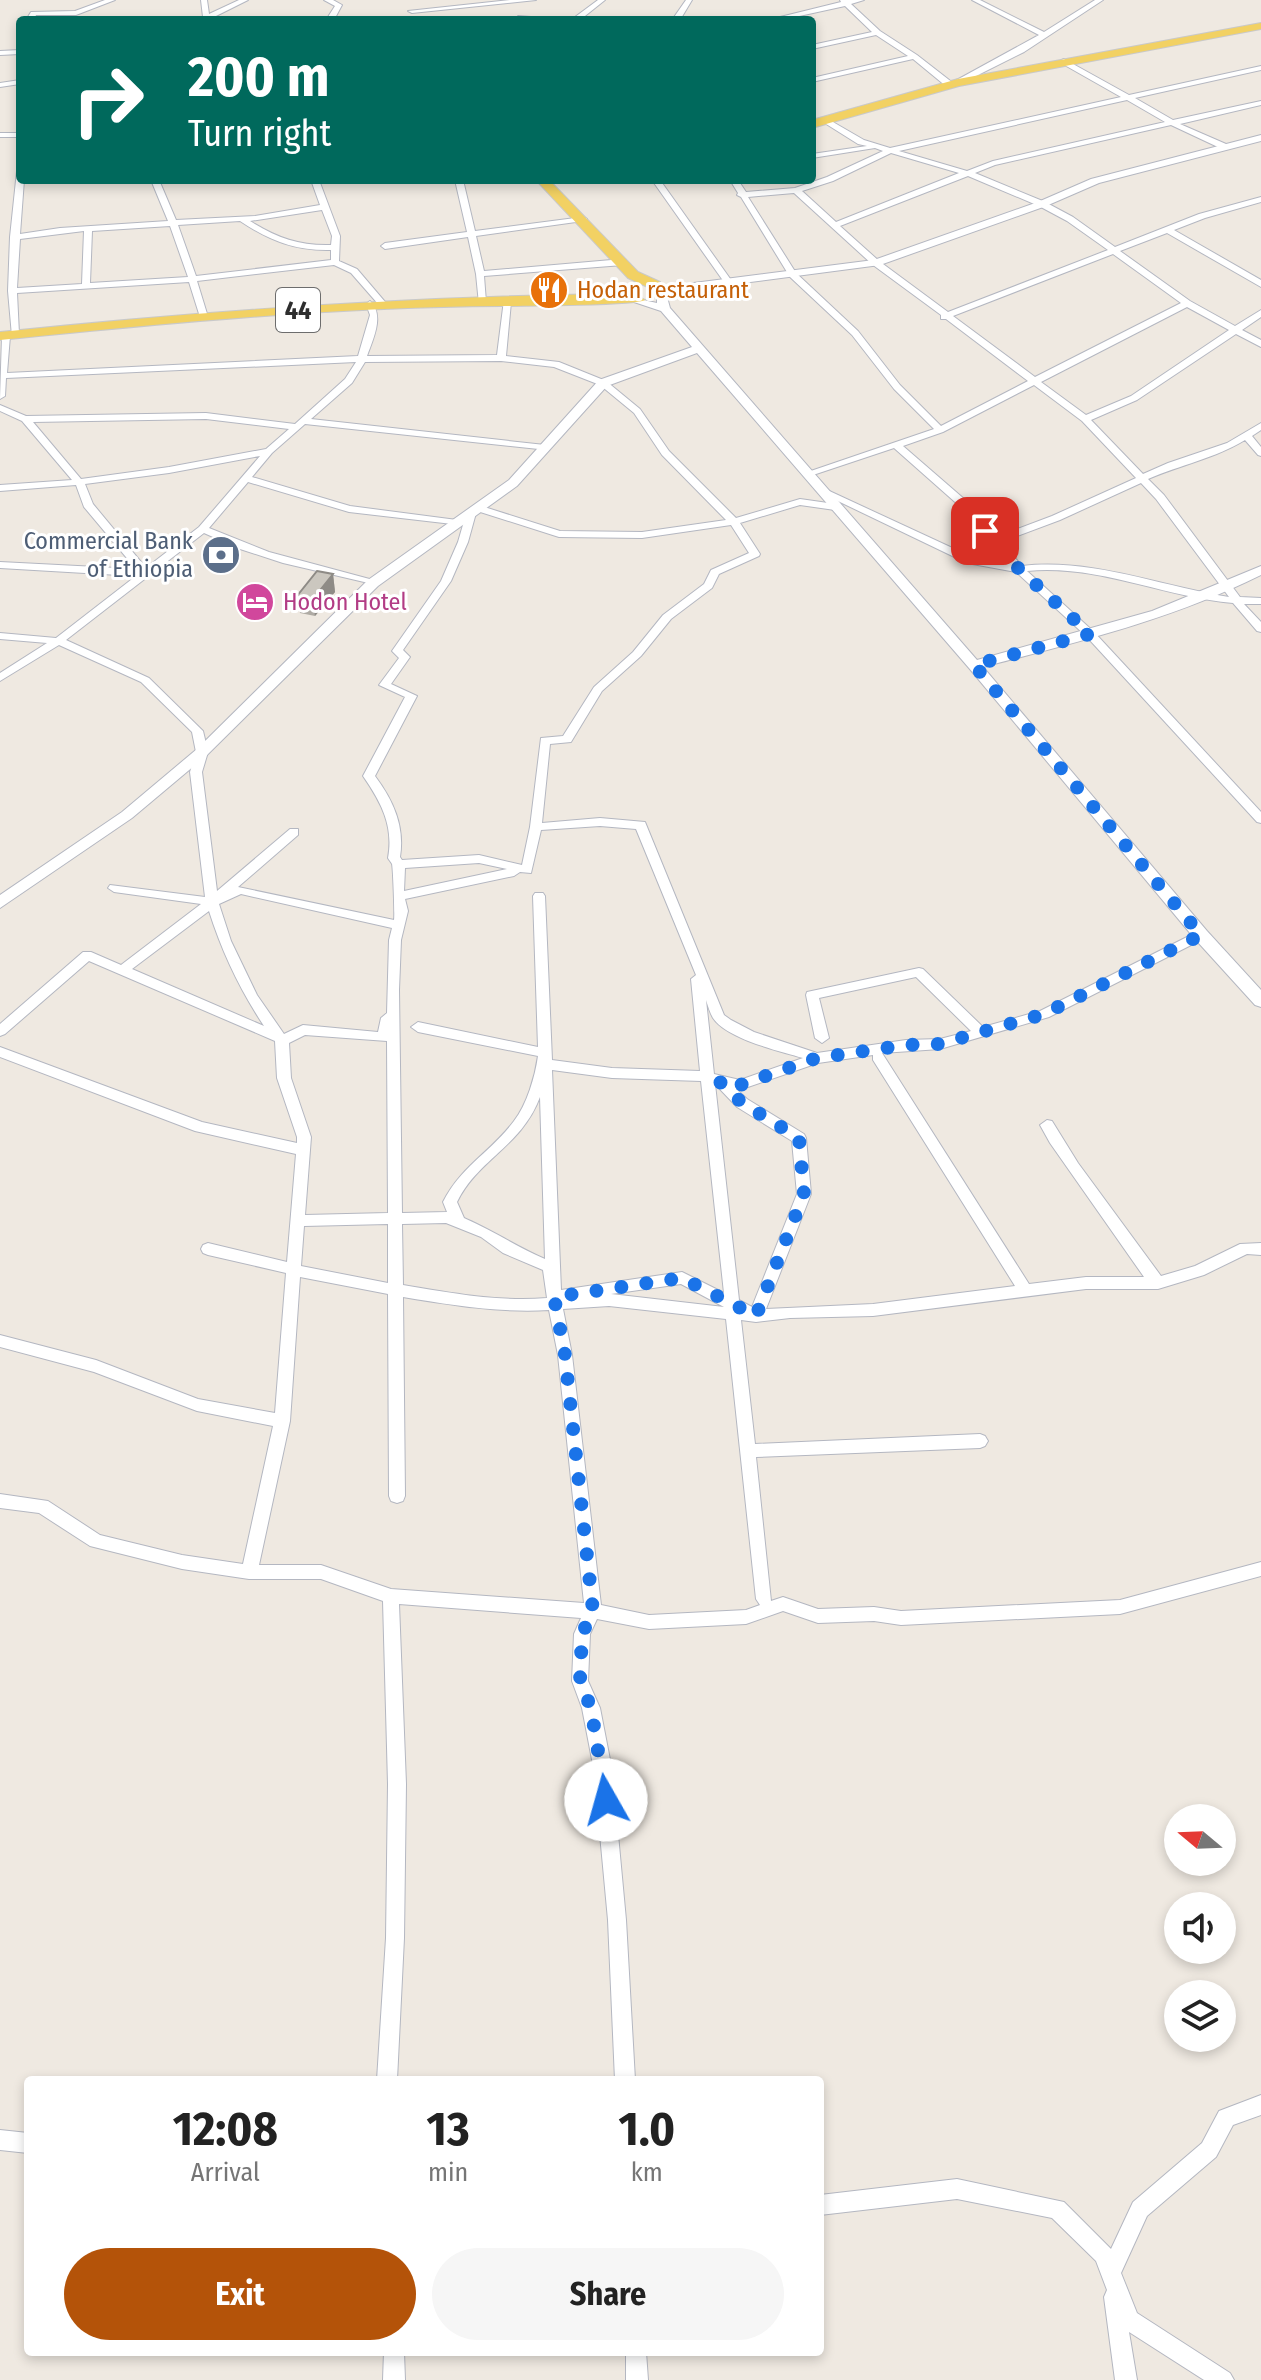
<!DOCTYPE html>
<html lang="en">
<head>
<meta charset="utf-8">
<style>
	:root { --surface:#fff; --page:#f6f6f6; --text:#222; --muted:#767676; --accent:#b45309 }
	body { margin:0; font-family:"Fira Sans Condensed",sans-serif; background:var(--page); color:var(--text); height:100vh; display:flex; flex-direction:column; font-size:30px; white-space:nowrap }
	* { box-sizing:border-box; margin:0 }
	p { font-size:26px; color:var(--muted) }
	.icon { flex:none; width:44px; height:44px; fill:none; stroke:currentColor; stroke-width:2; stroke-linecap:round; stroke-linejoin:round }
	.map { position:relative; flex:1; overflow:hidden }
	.drawer { position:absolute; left:24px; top:2076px; width:800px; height:280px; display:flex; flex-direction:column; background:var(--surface); border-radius:8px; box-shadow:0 4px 12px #0003 }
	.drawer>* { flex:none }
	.banner { position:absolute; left:16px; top:16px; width:800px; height:168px; border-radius:8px; box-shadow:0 4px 12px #0003; background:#00695c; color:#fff; overflow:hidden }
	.needle { width:52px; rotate:289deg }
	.controls { position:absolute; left:1164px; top:1804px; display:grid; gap:16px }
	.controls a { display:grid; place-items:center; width:72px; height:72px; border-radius:50%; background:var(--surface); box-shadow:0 4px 12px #0003; font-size:40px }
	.pin { position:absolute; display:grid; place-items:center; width:68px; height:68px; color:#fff; margin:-34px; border-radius:16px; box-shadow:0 4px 12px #0006 }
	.me { position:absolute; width:88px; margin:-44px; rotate:353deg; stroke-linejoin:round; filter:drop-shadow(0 0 6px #0008) }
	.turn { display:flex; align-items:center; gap:28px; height:168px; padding:0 40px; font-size:36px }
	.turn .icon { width:104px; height:104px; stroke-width:2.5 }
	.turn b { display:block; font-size:56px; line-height:68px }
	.eta { display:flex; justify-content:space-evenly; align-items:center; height:136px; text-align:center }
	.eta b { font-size:48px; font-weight:700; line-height:56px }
	.button { display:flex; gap:16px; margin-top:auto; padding:16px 40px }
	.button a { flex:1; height:92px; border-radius:48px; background:var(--accent); color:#fff; font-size:32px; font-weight:700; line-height:92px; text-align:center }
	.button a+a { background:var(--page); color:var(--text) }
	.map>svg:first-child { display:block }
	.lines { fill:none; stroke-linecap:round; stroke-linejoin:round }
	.minor-casing { stroke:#b4b7c1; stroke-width:2 }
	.tertiary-casing { stroke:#b4b7c1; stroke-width:2 }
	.primary-casing { stroke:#c9c9c9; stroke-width:2 }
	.minor { fill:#fff; fill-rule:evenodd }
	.tertiary { fill:#fff; fill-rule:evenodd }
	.primary { fill:#f2d163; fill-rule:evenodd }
	.wall { fill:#afaba4 }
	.shaded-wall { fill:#8e8b86 }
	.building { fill:#cbc7bf; stroke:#8e8b86; stroke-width:2 }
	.route { stroke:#1a73e8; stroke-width:14; stroke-dasharray:0 25.2 }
	.labels { text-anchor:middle; stroke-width:6; stroke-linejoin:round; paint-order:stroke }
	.far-food-label { font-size:24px; fill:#c56008; stroke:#fff; text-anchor:start }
	.far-service-label { font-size:24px; fill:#4e5e75; stroke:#fff; text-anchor:end }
	.far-hotel-label { font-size:24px; fill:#b23c85; stroke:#fff; text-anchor:start }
	.shield { fill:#fff; stroke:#6d6d6d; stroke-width:2 }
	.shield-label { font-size:26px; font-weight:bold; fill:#2e2e2e }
</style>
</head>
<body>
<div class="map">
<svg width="1261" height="2380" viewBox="0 0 1261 2380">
	<rect width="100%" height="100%" fill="#efe9e1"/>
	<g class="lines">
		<g class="minor-casing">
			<path id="minor" d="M 105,0 L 115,0 L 76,15 L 36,15 L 34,20 L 26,20 L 31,12 L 75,11 Z
				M 201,0 L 207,0 L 209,14 L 239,0 L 248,0 L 208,20 L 198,20 L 203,17 Z
				M 324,0 L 333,0 L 342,5 L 334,20 L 326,20 L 335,6 Z
				M 510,0 L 536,0 L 412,13 L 408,11 Z
				M 598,0 L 605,0 L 580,20 L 571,20 Z
				M 686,0 L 692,0 L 680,20 L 672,20 Z
				M 840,0 L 864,0 L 851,4 L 880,31 L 917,55 L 953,83 L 953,87 L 947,87 L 913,59 L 812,82 L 812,78 L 908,56 L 876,35 L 812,49 L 812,45 L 872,32 L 845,6 L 781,20 L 768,20 L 841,2 Z
				M 972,0 L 980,0 L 1044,32 L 1095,0 L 1103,0 L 1024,52 L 958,85 L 955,85 L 955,81 L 1039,35 Z
				M 518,16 L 544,18 L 548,20 L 515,20 Z
				M 20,50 L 20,54 L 0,55 L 0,51 Z
				M 1064,59 L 1129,95 L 1261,66 L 1261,70 L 1135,98 L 1173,120 L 1261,101 L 1261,105 L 1180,124 L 1226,144 L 1226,148 L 1220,148 L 1171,125 L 995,165 L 975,173 L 1045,202 L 1073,217 L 1115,247 L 1199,214 L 1261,197 L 1261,202 L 1205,218 L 1174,230 L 1261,280 L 1261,287 L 1167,233 L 1120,251 L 1190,301 L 1235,326 L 1261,310 L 1261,317 L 1242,330 L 1261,340 L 1261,347 L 1236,334 L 1137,400 L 1091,420 L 1143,474 L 1168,463 L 1227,443 L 1261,423 L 1261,430 L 1252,436 L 1261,447 L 1261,456 L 1258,455 L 1245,440 C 1216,458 1180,465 1148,479 L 1164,495 L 1240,597 L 1261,598 L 1261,604 L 1244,604 L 1261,622 L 1261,632 L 1257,631 L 1233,603 C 1163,597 1098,564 1027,571 L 1094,632 L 1261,812 L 1261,823 L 1257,822 L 1086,636 L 1016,572 L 967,563 L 817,491 L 825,489 L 974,558 L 1009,564 L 955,502 L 894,448 L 810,476 L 802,474 L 934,429 L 894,389 L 852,335 L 790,277 L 741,197 L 737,195 L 738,193 L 730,180 L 738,180 L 746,192 L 795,188 L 827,177 L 883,151 L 875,148 L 812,158 L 812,154 L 867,146 L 858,144 L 823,122 L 822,120 L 826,118 L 864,140 L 890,148 L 1121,97 L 1061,63 L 1060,61 ZM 1127,100 L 1165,122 L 993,161 L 967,171 L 899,151 ZM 891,153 L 959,173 L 836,222 L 802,191 L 833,181 ZM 968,176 L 1039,206 L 1067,221 L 1108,250 L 948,312 L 879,261 L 840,226 ZM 794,193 L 873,265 L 941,315 L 941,319 L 946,319 L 1028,381 L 941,426 L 900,385 L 858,331 L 796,273 L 748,197 ZM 1113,254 L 1181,303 L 1035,377 L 953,316 ZM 1187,307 L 1229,330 L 1131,396 L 1086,415 L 1041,382 ZM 1034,385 L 1082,421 L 1136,478 L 1052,516 L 996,537 L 963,498 L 903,446 L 943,432 ZM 1141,483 L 1156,499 L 1229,597 C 1159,586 1093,558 1022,566 L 1001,542 L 1060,520 Z
				M 20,80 L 20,84 L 0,87 L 0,83 Z
				M 0,133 L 20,133 L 20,137 L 0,137 Z
				M 17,171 L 20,171 L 20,180 L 24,180 L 20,234 L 60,228 L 168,221 L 151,180 L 159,180 L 176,220 L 255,216 L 320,205 L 311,180 L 319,180 L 340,236 L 339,261 L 357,269 L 386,303 L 379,305 L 351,273 L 334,265 L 197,281 L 208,317 L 204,320 L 200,317 L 189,282 L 17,293 L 19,334 L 12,336 L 8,291 L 10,237 ZM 322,210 L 332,236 L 331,245 C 300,246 277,238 250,221 ZM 240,221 C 270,241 296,251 331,250 L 331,260 L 196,276 L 178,225 ZM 170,226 L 188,277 L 90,283 L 92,231 ZM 84,231 L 82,284 L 17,288 L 20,239 Z
				M 455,180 L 463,180 L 475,231 L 583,217 L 587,219 L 583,221 L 476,236 L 484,271 L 623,259 L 627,262 L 623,265 L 484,276 L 486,302 L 479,304 L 476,274 L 468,237 L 385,249 L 381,246 L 385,243 L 467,232 Z
				M 652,180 L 660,180 L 731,280 L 730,282 L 724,282 Z
				M 504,300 L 511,302 L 506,356 L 559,362 L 606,381 L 640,409 L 669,451 L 736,518 L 800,499 L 835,504 L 840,507 L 835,510 L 800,505 L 740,523 L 760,554 L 759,556 L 719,574 L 712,588 L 671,619 L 641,656 L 602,691 L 571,742 L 550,744 L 542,823 L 600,818 L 645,822 L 724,1015 L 731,1020 L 754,1032 L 817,1053 L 906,1040 L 940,1039 L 971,1031 L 916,977 L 819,998 L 829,1038 L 822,1043 L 815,1038 L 806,995 L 807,992 L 919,968 L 923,969 L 983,1027 L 1040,1011 L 1197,932 L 1205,932 L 1207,935 L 1205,938 L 1049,1017 L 940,1049 L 882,1053 L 1029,1284 L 1086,1277 L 1144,1277 L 1050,1143 L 1040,1125 L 1047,1120 L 1052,1121 L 1078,1163 L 1161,1276 L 1195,1266 L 1240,1244 L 1261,1243 L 1261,1255 L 1247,1254 L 1204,1275 L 1158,1289 L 1086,1289 L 873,1316 L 790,1318 L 756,1322 L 741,1320 L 755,1444 L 980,1434 L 985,1436 L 988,1441 L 985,1446 L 980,1448 L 756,1457 L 771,1601 L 783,1597 L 818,1609 L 874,1607 L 901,1611 L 1120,1600 L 1261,1562 L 1261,1576 L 1120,1614 L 901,1625 L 874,1621 L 818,1623 L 783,1611 L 746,1624 L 649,1629 L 597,1619 L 590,1634 L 588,1681 L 600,1708 L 612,1770 L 626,1920 L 635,2080 L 615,2080 L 608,1920 L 594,1770 L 582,1708 L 572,1681 L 574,1634 L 581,1618 L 399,1604 L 406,1784 L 404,1938 L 397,2080 L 377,2080 L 386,1938 L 388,1784 L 383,1601 L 321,1579 L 249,1579 L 182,1569 L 90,1546 L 39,1513 L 0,1508 L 0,1494 L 48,1501 L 100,1535 L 182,1555 L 243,1564 L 273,1426 L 197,1411 L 94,1372 L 0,1347 L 0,1335 L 96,1360 L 198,1399 L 275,1413 L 286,1273 L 208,1255 L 203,1253 L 201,1249 L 203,1245 L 208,1243 L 287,1262 L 296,1154 L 195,1131 L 0,1057 L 0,1047 L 202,1122 L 297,1143 L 297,1137 L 277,1078 L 275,1041 L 89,961 L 5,1034 L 0,1036 L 0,1024 L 83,952 L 91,952 L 121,965 L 201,904 L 114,892 L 108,888 L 110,885 L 205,897 L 190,772 L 196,752 L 192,732 L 141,682 L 59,645 L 0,681 L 0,673 L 47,643 L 0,639 L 0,633 L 56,638 L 136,576 L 0,568 L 0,562 L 136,569 L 84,507 L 76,485 L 0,491 L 0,485 L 72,480 L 22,421 L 0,411 L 0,405 L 26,416 L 206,413 L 295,424 L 345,379 L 356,362 L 6,378 L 5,396 L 0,399 L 2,336 L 6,333 L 10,336 L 7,373 L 358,356 L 370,315 L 366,304 L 370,301 C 385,315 373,339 367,356 L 497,355 ZM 501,361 L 554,367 L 600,385 L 634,413 L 662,455 L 726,520 L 642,532 L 560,531 L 478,505 L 474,506 L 474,510 L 559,537 L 642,538 L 731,525 L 749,553 L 711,570 L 704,584 L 663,615 L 633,652 L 594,687 L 563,736 L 541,738 L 530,827 L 522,865 L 479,855 L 402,860 L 400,857 C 405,826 393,800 375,776 L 417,696 L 391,684 L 410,657 L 403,650 L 451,581 L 468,542 L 476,513 L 467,511 L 458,542 L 441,581 L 392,651 L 399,658 L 379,685 L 405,697 L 363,776 C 381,802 394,826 388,858 C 389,860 391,862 392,864 C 393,867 395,916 394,920 L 238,887 L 298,835 L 298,829 L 290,829 L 217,891 L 202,772 L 208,752 L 203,731 L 149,678 L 66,640 L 204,533 L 240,549 L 283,563 L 377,585 L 377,581 L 269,552 L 209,528 L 248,482 L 349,512 L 461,525 L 462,523 L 457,520 L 350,506 L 252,477 L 272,453 L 305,424 L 548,450 L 550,448 L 545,445 L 311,419 L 352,383 L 365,362 ZM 206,419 L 289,429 L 266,449 L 169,467 L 81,479 L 33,422 ZM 260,456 L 199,527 L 146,568 L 93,504 L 85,484 L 169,473 ZM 600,826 L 636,829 L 696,975 L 691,979 L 700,1071 L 612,1068 L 552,1060 L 545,896 L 543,893 L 535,893 L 533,896 L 538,1047 L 418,1022 L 411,1027 L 418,1032 L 538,1056 C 535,1077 527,1104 514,1121 C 491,1152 461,1166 443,1202 L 447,1212 L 402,1213 L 399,990 L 401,940 L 408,911 L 405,899 L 514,876 L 520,872 L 531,873 L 541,830 ZM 479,863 L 507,869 L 404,891 L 405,868 ZM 241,894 L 392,928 L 389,940 L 387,1013 L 381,1018 L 378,1032 L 303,1025 L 284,1034 L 257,995 L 231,941 L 219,904 ZM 209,911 C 222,952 240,990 264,1026 L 132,969 ZM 706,1000 C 708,1006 710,1013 713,1018 C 727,1039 779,1051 803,1058 L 740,1080 L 714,1074 ZM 305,1035 L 387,1041 L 388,1213 L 305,1215 L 311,1137 L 291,1078 L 289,1043 ZM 873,1055 L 873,1060 L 1015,1286 L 873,1304 L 766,1309 L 811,1194 L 806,1138 L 804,1134 L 747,1099 L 736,1089 L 745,1088 L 818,1063 ZM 552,1070 L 612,1078 L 701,1081 L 724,1293 L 682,1272 L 561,1290 ZM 715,1084 L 737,1107 L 792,1141 L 797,1194 L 752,1307 L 739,1300 ZM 540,1097 L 545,1259 C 517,1247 492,1230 464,1218 L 457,1202 C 478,1159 521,1147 540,1097 ZM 446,1223 L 481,1237 L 503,1253 L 543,1270 L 547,1298 C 499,1302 450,1293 403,1285 L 402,1224 ZM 388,1224 L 388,1283 L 301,1266 L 304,1226 ZM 300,1277 L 388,1294 L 389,1496 L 391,1501 L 397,1503 L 403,1501 L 405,1496 L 403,1297 C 451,1305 500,1313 549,1310 L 558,1355 L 584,1603 L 391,1589 L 321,1565 L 259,1565 L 290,1421 ZM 681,1284 L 724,1307 L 611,1294 ZM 609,1306 L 726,1319 L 756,1599 L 760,1605 L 746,1610 L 649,1615 L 601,1605 L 572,1355 L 563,1309 Z
				M 1261,2095 L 1261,2115 L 1233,2125 L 1216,2157 L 1147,2216 L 1121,2273 L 1137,2313 L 1230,2373 L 1234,2380 L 1204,2380 L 1129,2332 L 1137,2380 L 1115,2380 L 1104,2297 L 1107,2290 L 1096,2261 L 1052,2218 L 957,2199 L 820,2215 L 820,2195 L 957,2179 L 1064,2202 L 1111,2249 L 1133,2202 L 1202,2143 L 1219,2111 Z
				M 0,2130 L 28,2133 L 28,2153 L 0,2150 Z
				M 384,2352 L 404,2352 L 405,2380 L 383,2380 Z
				M 626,2352 L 646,2352 L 648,2380 L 626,2380 Z"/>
		</g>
		<g class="tertiary-casing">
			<path id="tertiary" d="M 1261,135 L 1261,141 L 1099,183 L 1046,206 L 880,265 L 681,291 L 667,297 L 670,308 L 977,660 L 1152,611 L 1261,566 L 1261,575 C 1173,619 1078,642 983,667 L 1207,931 L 1261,990 L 1261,1007 L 1255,1005 L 1195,939 L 969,668 L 697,353 L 607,386 L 517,486 L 378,586 L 207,755 L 132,818 L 0,908 L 0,895 L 122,812 L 197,749 L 368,580 L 509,480 L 599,380 L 692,347 L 661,311 L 634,302 L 634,298 L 657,303 L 657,294 L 678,285 L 874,260 L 1038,202 L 1091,179 Z"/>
		</g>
		<g class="primary-casing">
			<path id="primary" d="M 1261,23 L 1261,29 L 959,86 L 812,128 L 812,120 L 958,79 Z
				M 536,180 L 549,180 L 638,272 L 660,282 L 660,288 L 650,288 L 628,278 Z
				M 608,294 L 638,296 L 645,300 C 639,305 520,306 501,306 C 334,307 167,323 0,340 L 0,332 C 202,311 404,297 608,294 Z"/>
		</g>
		<use href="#minor" class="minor"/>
		<use href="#tertiary" class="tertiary"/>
		<use href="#primary" class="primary"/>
	</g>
	<path class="wall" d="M 333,574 L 335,592 L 315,616 L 300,613 L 297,596 Z"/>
	<path class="shaded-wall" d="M 333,574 L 335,592 L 315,616 L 313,599 Z"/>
	<path class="building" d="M 317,571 L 333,574 L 313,599 L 297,596 Z"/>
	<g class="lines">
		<path class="route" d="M 606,1800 L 591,1708 L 580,1681 L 582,1634 L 593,1611 L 565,1355 L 554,1297 L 682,1278 L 756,1316 L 804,1194 L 799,1138 L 742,1103 L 719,1081 L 740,1085 L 817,1058 L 906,1045 L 940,1044 L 1044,1014 L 1201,935 L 974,665 L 1090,634 L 1019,569 L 985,531"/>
	</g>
	<defs>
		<g id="restaurant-disc" transform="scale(2)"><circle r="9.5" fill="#e8710a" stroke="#fff"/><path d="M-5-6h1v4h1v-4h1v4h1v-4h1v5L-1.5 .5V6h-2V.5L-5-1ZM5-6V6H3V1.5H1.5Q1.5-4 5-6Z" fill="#fff"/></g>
		<g id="bank-disc" transform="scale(2)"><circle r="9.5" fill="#5c6f8a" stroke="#fff"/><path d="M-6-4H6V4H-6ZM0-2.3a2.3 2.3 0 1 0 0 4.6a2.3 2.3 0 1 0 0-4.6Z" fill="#fff"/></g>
		<g id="hotel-disc" transform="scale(2)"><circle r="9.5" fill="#d1479c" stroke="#fff"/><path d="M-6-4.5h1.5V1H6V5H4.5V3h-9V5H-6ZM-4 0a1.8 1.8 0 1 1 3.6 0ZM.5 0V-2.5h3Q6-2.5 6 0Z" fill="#fff"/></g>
	</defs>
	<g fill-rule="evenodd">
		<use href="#restaurant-disc" x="549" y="290"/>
		<use href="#bank-disc" x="221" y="555"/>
		<use href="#hotel-disc" x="255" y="602"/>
	</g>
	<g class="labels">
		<g class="far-food-label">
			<text x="577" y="298">Hodan restaurant</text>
		</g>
		<g class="far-service-label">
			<text x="193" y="549">Commercial Bank<tspan x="193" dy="28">of Ethiopia</tspan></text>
		</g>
		<g class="far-hotel-label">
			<text x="283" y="610">Hodon Hotel</text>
		</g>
		<rect class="shield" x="276" y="288" width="44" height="44" rx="6"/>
		<g class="shield-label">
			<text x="298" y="319">44</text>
		</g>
	</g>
</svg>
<div class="controls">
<a><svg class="needle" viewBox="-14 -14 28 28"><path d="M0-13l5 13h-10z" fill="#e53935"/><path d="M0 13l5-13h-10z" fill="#767676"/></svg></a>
<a><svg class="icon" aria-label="sound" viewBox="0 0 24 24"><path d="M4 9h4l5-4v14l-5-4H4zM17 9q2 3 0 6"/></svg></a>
<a><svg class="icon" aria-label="layers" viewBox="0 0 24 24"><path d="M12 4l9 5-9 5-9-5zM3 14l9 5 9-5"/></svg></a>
</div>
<div class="pin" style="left:985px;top:531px;background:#d93025"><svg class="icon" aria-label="arrive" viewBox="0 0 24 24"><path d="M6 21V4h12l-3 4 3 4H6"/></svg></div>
<svg class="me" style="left:606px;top:1800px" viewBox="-20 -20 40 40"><circle r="19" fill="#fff"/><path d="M0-13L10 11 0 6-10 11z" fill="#1a73e8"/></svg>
<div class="banner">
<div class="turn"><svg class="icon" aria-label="right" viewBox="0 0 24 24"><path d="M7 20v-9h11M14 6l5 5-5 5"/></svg><div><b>200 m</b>Turn right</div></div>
</div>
<section class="drawer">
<div class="eta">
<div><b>12:08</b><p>Arrival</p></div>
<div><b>13</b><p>min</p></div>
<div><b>1.0</b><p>km</p></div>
</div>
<div class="button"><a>Exit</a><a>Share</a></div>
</section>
</div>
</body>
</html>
